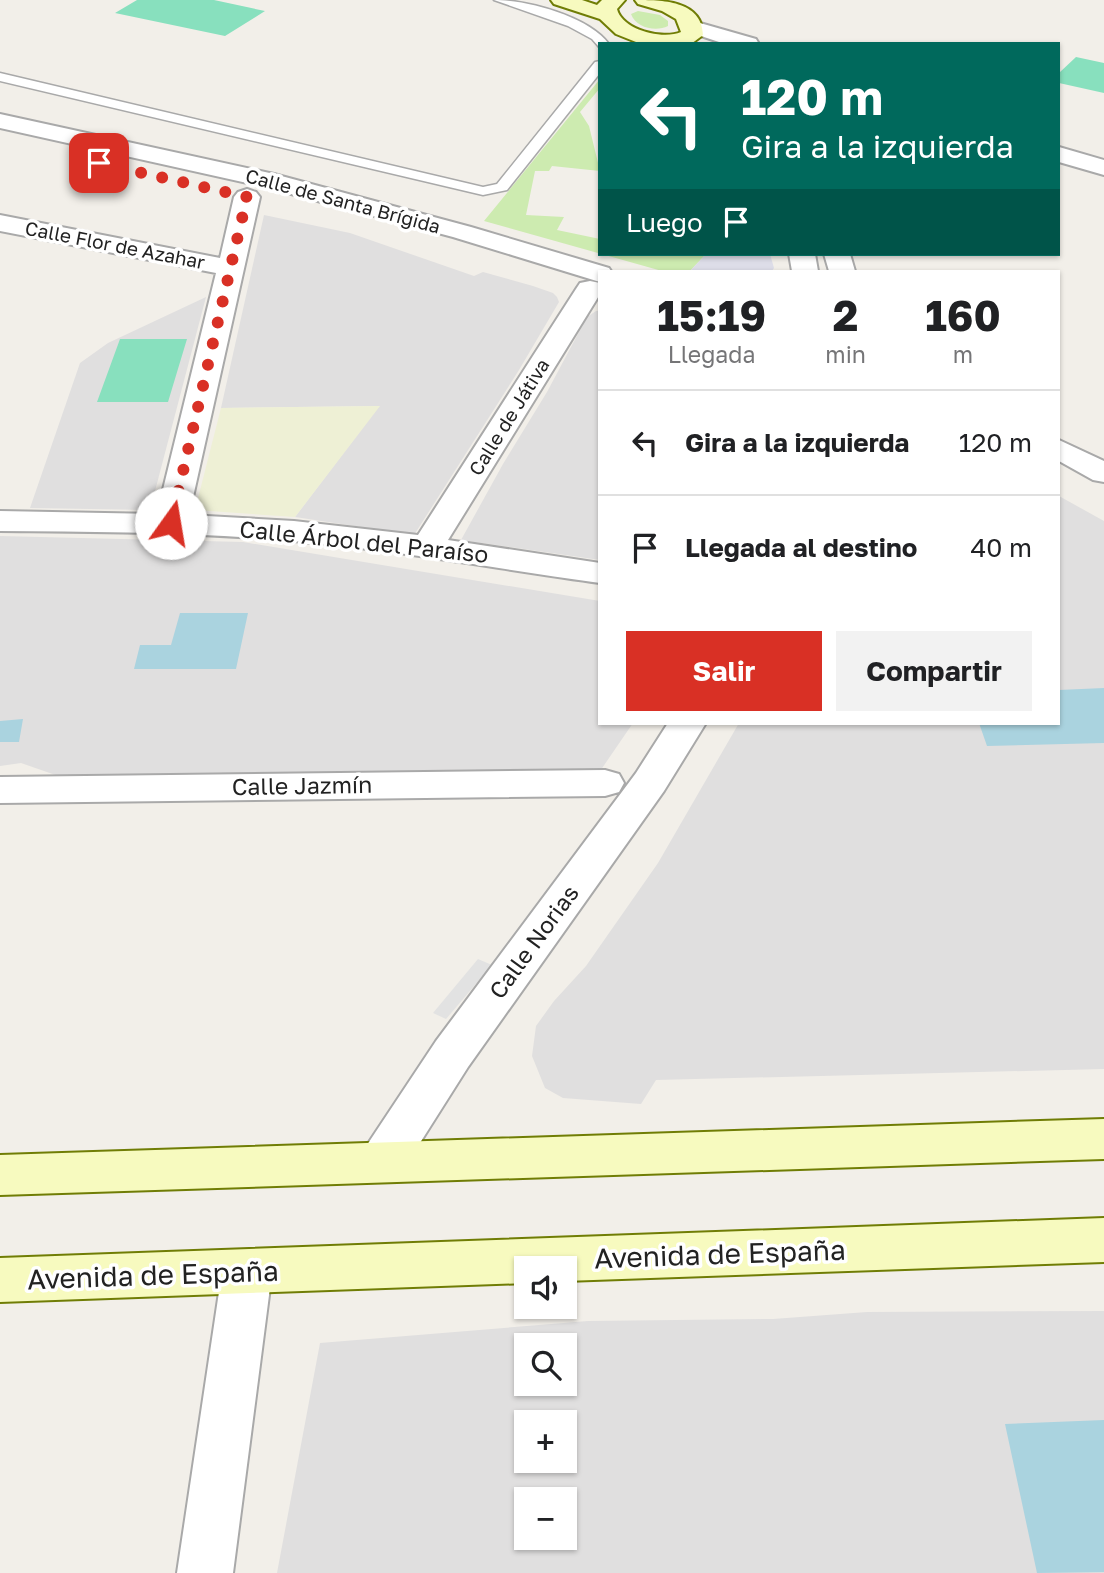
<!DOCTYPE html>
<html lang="es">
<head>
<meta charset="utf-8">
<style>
	:root { --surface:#fff; --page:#f2f2f2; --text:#202124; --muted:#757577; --line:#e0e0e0; --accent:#d93025 }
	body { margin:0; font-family:"Golos Text",sans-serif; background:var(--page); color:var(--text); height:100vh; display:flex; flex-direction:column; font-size:26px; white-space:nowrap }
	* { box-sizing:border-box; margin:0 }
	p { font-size:23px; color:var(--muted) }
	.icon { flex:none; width:38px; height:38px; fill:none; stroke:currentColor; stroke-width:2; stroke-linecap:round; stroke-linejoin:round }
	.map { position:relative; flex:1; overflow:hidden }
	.side { position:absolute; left:598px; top:270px; width:462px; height:455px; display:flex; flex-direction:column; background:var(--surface); border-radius:0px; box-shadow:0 2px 5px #0004 }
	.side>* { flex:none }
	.banner { position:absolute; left:598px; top:42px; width:462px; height:214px; border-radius:0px; box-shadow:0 2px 5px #0004; background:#00695c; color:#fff; overflow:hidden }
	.fabs { position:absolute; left:514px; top:1256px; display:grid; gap:14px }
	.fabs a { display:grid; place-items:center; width:63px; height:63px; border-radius:0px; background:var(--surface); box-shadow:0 2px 5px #0004; font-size:35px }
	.pin { position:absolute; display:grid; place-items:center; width:60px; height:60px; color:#fff; margin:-30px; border-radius:14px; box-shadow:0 4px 10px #0006 }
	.me { position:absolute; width:77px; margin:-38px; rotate:13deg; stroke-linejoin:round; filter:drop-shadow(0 0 5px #0008) }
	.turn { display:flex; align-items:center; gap:24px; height:147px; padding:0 28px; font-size:32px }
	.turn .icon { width:91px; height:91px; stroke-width:2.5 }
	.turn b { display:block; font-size:49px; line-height:60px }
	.then { display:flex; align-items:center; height:66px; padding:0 28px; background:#0003; gap:14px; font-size:26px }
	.eta { display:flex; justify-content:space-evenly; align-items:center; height:119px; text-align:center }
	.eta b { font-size:42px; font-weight:700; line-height:49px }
	.primary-button { display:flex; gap:14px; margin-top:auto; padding:14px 28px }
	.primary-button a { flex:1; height:80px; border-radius:0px; background:var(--accent); color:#fff; font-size:28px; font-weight:700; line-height:80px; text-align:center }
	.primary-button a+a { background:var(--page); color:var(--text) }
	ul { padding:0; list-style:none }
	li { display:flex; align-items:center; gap:21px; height:105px; padding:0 28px; border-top:2px solid var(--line) }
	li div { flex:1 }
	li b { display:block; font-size:26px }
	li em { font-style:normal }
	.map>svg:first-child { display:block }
	.residential { fill:#e0dfdf; fill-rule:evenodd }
	.farmland { fill:#eef0d5 }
	.grass { fill:#cdebb0 }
	.pitch { fill:#88e0be }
	.parking { fill:#e2e2e2 }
	.plaza { fill:#dddde8 }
	.water { fill:#aad3df }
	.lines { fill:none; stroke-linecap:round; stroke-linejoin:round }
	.lane-casing { stroke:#a9a9a9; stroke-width:3 }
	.street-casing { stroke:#a9a9a9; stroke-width:4 }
	.secondary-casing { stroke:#707d05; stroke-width:4 }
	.lane { fill:#fff; fill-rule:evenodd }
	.street { fill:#fff; fill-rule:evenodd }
	.secondary { fill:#f7fabf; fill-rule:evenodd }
	.route { stroke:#d93025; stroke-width:12; stroke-dasharray:0 21.6 }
	.labels { text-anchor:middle; stroke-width:7; stroke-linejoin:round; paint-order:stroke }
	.far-street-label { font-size:19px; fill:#222; stroke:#fff }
	.street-label { font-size:23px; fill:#222; stroke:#fff }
	.near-street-label { font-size:28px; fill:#222; stroke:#fff }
</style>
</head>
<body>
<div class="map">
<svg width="1104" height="1573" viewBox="0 0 1104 1573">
	<rect width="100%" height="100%" fill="#f2efe9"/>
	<path class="residential" d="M 264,215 L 350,233 L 474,276 L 483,272 L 533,286 L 553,293 L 557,297 L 559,302 L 519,370 L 414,535 L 295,517 L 379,406 L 221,408 Z
		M 206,297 L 150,510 L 30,508 L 80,363 L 108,343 Z
		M 596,311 L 600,311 L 600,560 L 461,540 L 503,464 L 547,392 L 587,317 Z
		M 1059,496 L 1104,521 L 1104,1069 L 656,1080 L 641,1104 L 563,1098 L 545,1088 L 532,1056 L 536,1026 L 554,1001 L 586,966 L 658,863 L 739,723 L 1059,723 Z
		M 0,536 L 243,542 L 600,601 L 600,723 L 633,723 L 596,777 L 67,779 L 21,763 L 0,766 Z
		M 1104,1311 L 1104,1573 L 277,1573 L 320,1343 L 588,1321 L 773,1319 L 867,1312 ZM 527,1346 L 565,1346 L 565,1384 L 527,1384 ZM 527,1423 L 565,1423 L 565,1461 L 527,1461 ZM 527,1500 L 565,1500 L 565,1538 L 527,1538 Z"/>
	<path class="farmland" d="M 380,406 L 295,517 L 195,510 L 221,408 Z"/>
	<path class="grass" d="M 638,11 L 660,15 L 668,21 L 668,26 C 656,32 636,28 631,14 Z
		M 600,79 L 600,88 L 580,112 L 589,126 L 600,171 L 552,166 L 549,171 L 535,171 L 526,215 L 564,217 L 557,230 L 600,239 L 600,254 L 706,254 L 690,271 L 662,271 L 484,221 Z"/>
	<path class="pitch" d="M 137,0 L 214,0 L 265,11 L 225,36 L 115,13 Z
		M 1076,57 L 1104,63 L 1104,93 L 1059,83 L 1059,73 Z
		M 120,339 L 187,339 L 168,402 L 97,402 Z"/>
	<path class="parking" d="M 478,959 L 492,965 L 446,1019 L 433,1013 Z"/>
	<path class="plaza" d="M 706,254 L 770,254 L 774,268 L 772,271 L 690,271 Z"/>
	<path class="water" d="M 180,613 L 248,613 L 236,669 L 134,669 L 140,645 L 171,645 Z
		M 1104,688 L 1104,743 L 987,746 L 979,723 L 1059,723 L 1059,690 Z
		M 23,719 L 19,742 L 0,742 L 0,721 Z
		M 1104,1420 L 1104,1572 L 1037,1573 L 1005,1424 Z"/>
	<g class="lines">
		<g class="lane-casing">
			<path id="lane" d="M 494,0 C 527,0 588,16 609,44 L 600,44 L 599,47 L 592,39 L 568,26 Z
				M 600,61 L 600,73 L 507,190 L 483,195 L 0,81 L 0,73 L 483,187 L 497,184 L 595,62 Z"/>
		</g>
		<g class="street-casing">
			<path id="street" d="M 693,21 L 756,39 L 759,44 L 725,44 L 686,31 L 682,27 L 686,23 Z
				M 0,114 L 274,174 L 471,227 L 609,268 L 611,271 L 600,271 L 600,282 L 453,237 L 261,186 L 0,128 Z
				M 1059,147 L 1104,160 L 1104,175 L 1059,162 Z
				M 247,189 L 256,192 L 260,197 L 189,515 L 294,521 L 418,535 L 576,289 L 580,283 L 590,281 L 600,283 L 600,294 L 448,540 L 600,563 L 600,583 C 498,569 397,550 293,541 C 196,532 98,532 0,531 L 0,511 L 157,514 L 216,273 L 0,231 L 0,215 L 220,258 L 234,197 L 238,192 Z
				M 789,254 L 815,254 L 818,271 L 792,271 Z
				M 824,254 L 850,254 L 855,271 L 829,271 Z
				M 1059,440 L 1104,461 L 1104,482 L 1093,480 L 1059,461 Z
				M 668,723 L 706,723 L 664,791 L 468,1067 L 399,1176 L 382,1182 L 365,1176 L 358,1162 L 365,1148 L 436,1041 L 636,773 Z
				M 605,770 L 619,774 L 624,783 L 619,792 L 605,796 L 0,803 L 0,777 Z
				M 247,1250 L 265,1256 L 272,1272 L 233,1573 L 177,1573 L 222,1272 L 229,1256 Z"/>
		</g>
		<g class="secondary-casing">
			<path id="secondary" d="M 551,0 L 582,0 L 597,5 L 602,0 L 625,0 L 617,9 C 622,30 663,40 681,32 L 676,19 L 662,11 L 638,4 L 635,0 C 661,0 702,0 703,35 L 691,44 L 641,44 L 616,34 L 600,19 L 554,4 Z
				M 1104,1119 L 1104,1159 L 0,1195 L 0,1155 Z
				M 1104,1218 L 1104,1262 L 565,1281 L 565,1269 L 527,1269 L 527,1283 L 0,1302 L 0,1258 Z"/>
		</g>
		<use href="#lane" class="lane"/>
		<use href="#street" class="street"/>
		<use href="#secondary" class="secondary"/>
	</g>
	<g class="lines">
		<path class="route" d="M 99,163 L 247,197 L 171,523"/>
	</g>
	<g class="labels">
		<g class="far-street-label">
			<text transform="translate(343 201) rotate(15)" y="7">Calle de Santa Brígida</text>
			<text transform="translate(115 245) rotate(11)" y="7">Calle Flor de Azahar</text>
			<text transform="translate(509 417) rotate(-58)" y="7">Calle de Játiva</text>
		</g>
		<g class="street-label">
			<text transform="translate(364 542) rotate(6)" y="8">Calle Árbol del Paraíso</text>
			<text transform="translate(302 786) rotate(-1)" y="8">Calle Jazmín</text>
			<text transform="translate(534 942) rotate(-54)" y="8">Calle Norias</text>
		</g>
		<g class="near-street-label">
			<text transform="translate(720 1254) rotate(-2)" y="10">Avenida de España</text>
			<text transform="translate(153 1275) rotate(-2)" y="10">Avenida de España</text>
		</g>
	</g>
</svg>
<div class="fabs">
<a><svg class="icon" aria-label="sound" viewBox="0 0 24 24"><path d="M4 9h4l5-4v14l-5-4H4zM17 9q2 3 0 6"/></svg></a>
<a><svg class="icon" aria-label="search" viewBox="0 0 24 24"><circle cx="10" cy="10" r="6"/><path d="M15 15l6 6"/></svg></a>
<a>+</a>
<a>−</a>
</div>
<div class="pin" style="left:99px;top:163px;background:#d93025"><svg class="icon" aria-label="arrive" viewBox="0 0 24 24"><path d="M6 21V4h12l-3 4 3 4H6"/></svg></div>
<svg class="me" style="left:171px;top:523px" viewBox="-20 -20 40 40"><circle r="19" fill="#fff"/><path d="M0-13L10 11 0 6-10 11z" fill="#d93025"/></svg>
<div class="banner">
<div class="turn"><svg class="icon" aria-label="left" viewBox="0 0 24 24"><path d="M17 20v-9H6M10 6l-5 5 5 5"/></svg><div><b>120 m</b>Gira a la izquierda</div></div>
<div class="then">Luego<svg class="icon" aria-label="arrive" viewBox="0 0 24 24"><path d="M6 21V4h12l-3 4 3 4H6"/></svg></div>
</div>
<section class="side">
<div class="eta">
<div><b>15:19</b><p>Llegada</p></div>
<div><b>2</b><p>min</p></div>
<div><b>160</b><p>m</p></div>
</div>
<ul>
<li><svg class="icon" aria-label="left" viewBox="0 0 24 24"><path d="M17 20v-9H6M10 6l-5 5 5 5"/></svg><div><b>Gira a la izquierda</b></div><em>120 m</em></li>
<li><svg class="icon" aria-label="arrive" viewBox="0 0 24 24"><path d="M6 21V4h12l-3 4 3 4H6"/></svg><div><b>Llegada al destino</b></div><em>40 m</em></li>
</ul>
<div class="primary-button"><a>Salir</a><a>Compartir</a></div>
</section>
</div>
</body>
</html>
